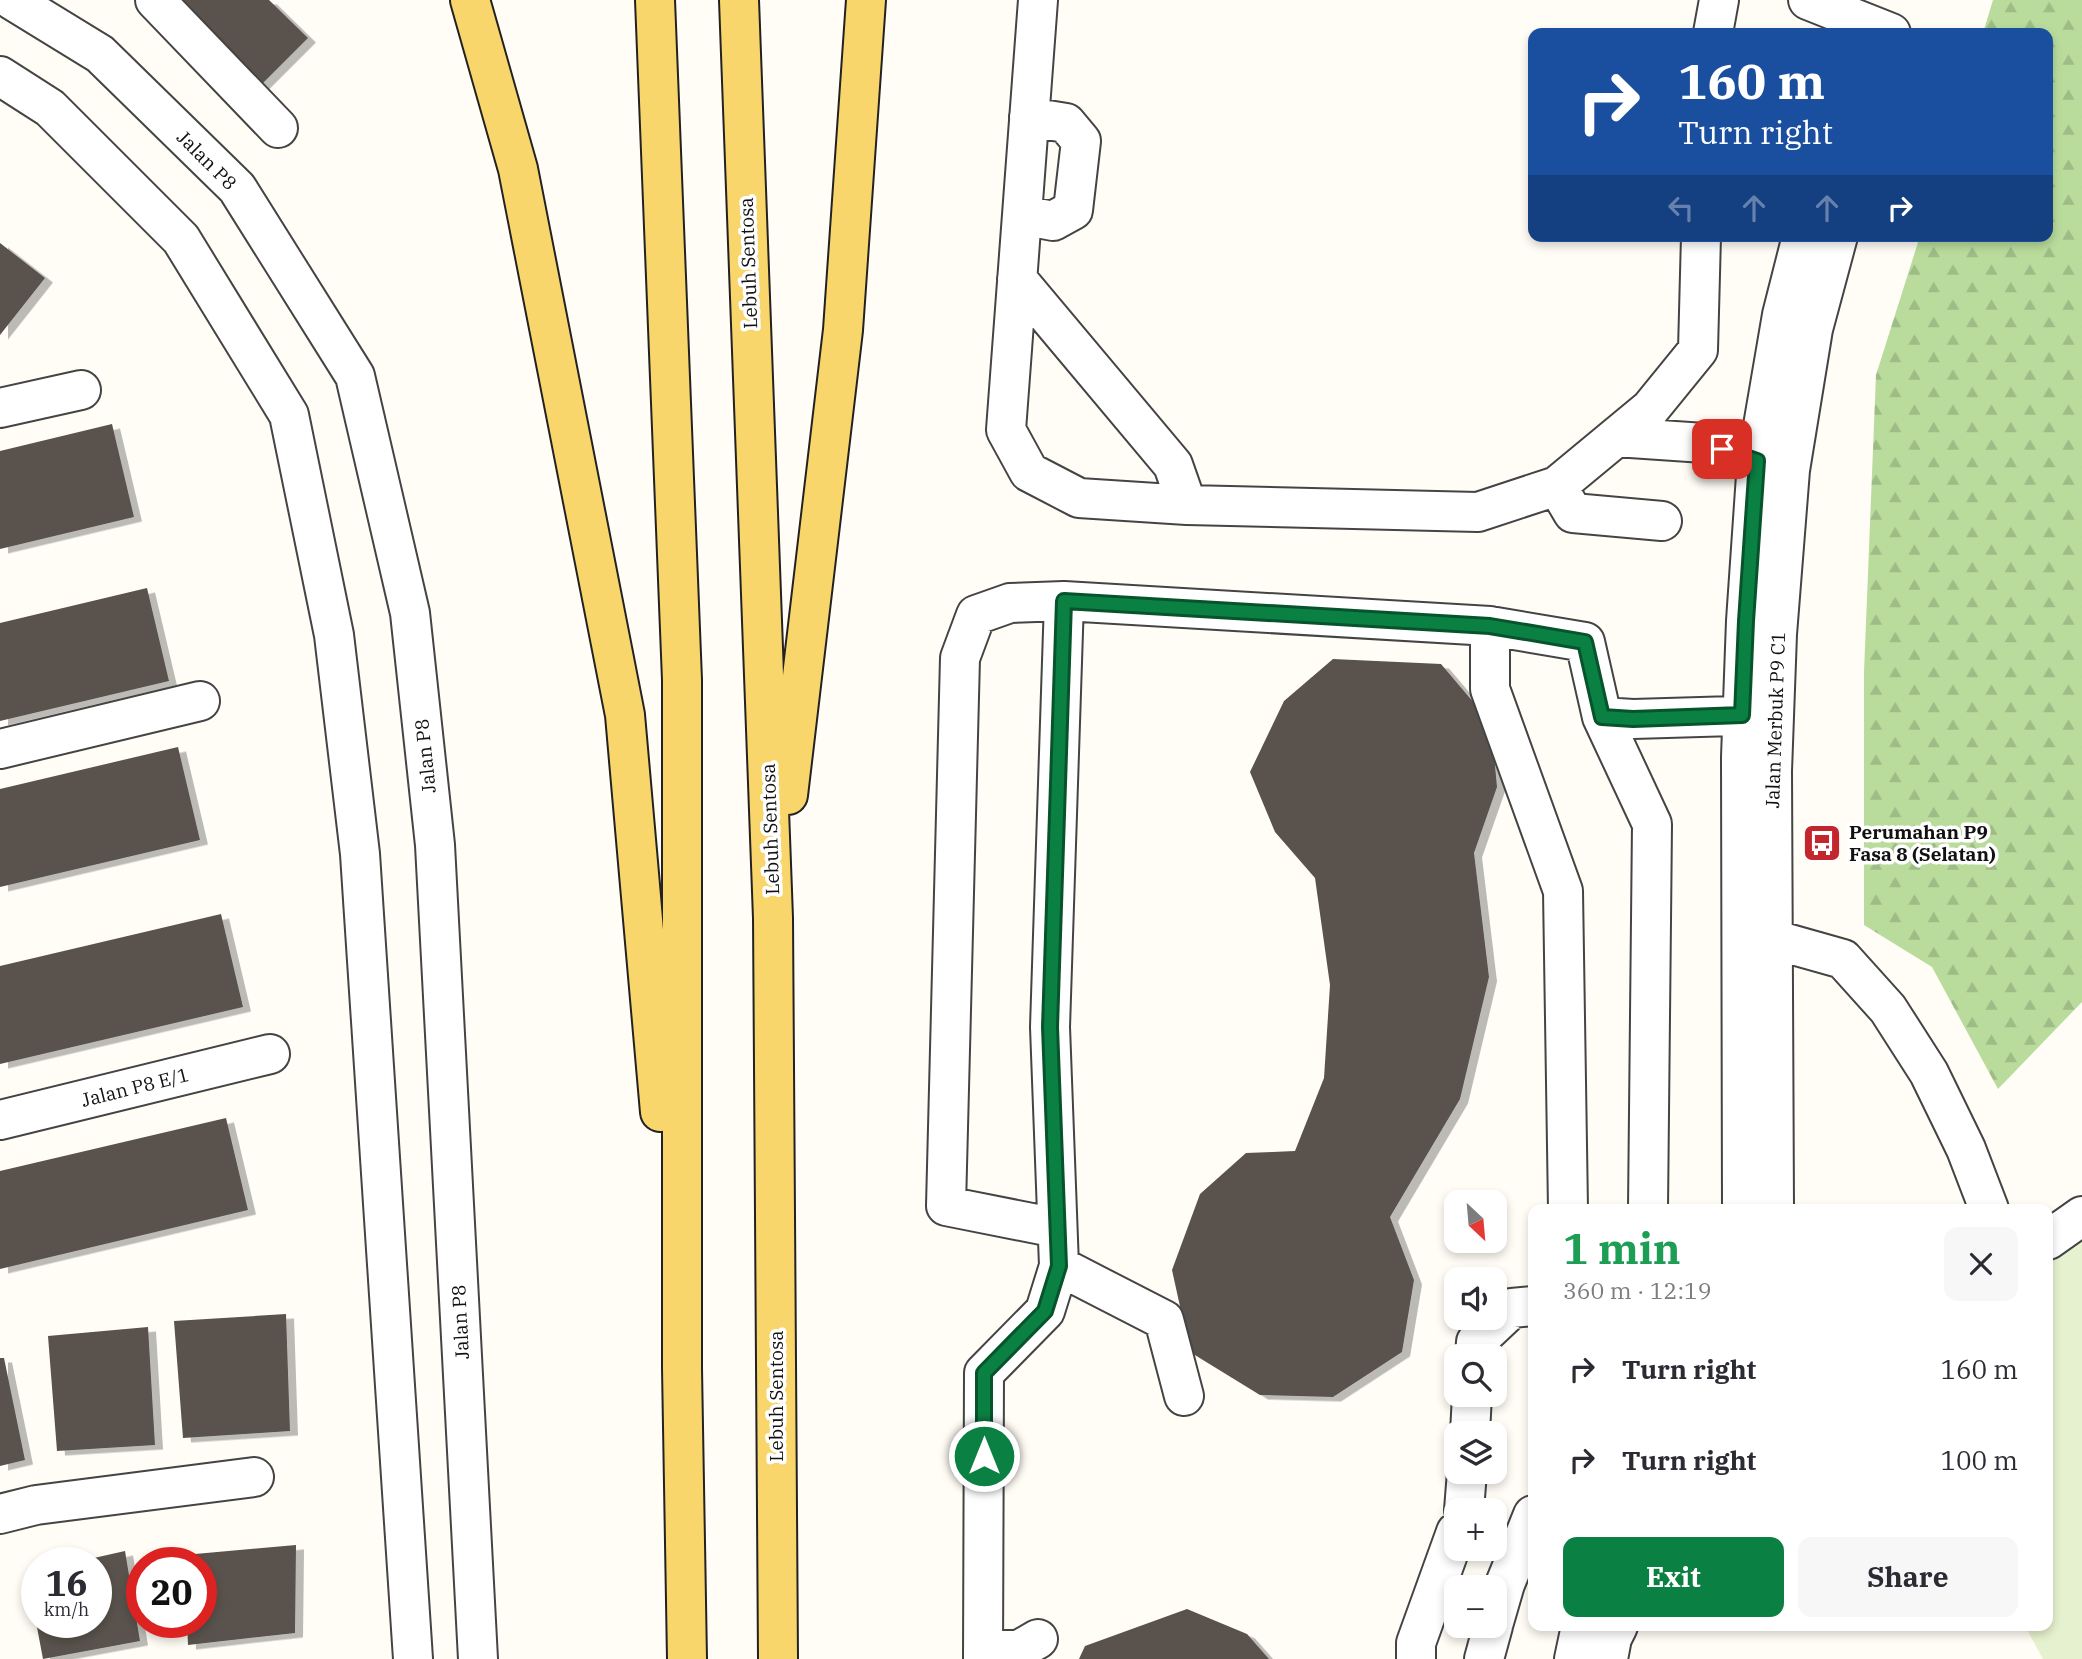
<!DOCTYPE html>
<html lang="en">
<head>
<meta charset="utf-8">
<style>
	:root { --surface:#fff; --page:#f7f7f7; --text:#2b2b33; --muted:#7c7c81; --accent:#0b8043 }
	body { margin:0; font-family:"IBM Plex Serif",serif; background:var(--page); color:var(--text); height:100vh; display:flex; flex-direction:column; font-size:26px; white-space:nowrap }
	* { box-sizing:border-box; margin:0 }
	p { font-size:23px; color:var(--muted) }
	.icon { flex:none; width:38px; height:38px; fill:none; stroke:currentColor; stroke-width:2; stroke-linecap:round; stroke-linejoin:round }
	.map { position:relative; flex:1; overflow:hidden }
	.sheet { position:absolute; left:1528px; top:1204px; width:525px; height:427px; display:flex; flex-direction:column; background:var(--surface); border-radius:14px; box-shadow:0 4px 10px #0003 }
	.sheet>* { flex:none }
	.guide { position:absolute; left:1528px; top:28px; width:525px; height:214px; border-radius:14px; box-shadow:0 4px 10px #0003; background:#1a4fa0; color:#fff; overflow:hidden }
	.needle { width:46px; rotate:154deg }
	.tools { position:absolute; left:1444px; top:1190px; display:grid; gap:14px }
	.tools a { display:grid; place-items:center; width:63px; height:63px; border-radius:14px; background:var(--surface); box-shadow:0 4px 10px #0003; font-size:35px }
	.speed { position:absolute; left:21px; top:1547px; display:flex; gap:14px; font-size:35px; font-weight:700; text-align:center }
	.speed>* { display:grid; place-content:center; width:91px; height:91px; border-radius:50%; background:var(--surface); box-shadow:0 4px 10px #0003; line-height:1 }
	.speed small { font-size:18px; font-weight:400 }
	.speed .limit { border:10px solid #d22; background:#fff; color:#111 }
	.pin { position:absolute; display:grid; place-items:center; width:60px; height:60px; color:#fff; margin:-30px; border-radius:14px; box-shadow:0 4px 10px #0006 }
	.me { position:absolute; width:77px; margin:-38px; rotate:0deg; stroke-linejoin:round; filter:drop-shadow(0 0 5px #0008) }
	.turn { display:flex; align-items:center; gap:24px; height:147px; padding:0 35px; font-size:32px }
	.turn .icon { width:91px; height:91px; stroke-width:2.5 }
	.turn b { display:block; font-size:49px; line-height:60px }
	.lanes { display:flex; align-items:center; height:66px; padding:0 35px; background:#0003; justify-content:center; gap:35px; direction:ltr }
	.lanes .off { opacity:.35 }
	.round { display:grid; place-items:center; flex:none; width:74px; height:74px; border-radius:14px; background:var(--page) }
	.overview { display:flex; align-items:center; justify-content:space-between; height:119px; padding:0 35px }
	h1 { font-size:42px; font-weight:800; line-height:52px; color:#1e9e55 }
	.primary-button { display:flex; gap:14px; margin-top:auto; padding:14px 35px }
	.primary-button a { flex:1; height:80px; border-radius:14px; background:var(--accent); color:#fff; font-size:28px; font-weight:800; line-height:80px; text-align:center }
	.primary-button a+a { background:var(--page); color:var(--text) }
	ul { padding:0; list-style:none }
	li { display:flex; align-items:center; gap:21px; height:91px; padding:0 35px }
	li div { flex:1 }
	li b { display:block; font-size:26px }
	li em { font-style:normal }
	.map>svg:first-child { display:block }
	.forest { fill:url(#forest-firs) }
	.pitch { fill:#e6f2cf }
	.building { fill:#5a524d; filter:url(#shadow) }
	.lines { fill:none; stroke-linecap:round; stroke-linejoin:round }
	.minor-casing { stroke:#444; stroke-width:42 }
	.major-casing { stroke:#222; stroke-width:42 }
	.minor { stroke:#fff; stroke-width:38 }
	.major { stroke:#f9d66b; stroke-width:38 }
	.route-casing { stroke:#07532c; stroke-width:18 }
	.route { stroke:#0b8043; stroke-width:12 }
	.labels { text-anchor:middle; stroke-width:7; stroke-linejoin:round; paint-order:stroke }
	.street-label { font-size:19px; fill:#111; stroke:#fff }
	.poi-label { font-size:19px; font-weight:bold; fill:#111; stroke:#fff; text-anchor:start }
</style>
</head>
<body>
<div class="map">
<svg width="2082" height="1659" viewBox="0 0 2082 1659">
	<defs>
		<pattern id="forest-firs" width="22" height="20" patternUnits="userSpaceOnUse" patternTransform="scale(1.75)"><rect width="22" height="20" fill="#b9dc9c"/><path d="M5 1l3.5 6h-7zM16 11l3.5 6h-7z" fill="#9ebc85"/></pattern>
		<filter id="shadow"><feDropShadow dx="8" dy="4.5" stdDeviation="0" flood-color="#0004"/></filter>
	</defs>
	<rect width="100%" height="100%" fill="#fffdf5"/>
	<path class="forest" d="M 1993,0 L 2082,0 L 2082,1002 L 1998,1089 L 1932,967 L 1864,925 L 1864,672 L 1876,375 L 1920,236 L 2048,236 L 2048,33 L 1983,33 Z"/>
	<path class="pitch" d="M 2082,1198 L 2082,1659 L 2043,1659 L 2025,1626 L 2048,1626 L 2048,1216 Z"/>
	<path class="building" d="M 174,0 L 269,0 L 308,38 L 261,85 Z
		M 0,243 L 45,278 L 0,335 Z
		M 112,424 L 134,517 L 0,549 L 0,451 Z
		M 147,588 L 169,681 L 0,721 L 0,623 Z
		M 1333,659 L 1441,664 L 1491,723 L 1497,787 L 1474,853 L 1489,977 L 1460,1099 L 1390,1217 L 1414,1280 L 1402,1352 L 1333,1397 L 1260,1395 L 1190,1352 L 1172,1270 L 1200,1194 L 1246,1153 L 1295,1151 L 1324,1078 L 1330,985 L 1315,878 L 1275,832 L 1250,772 L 1284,701 Z
		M 178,747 L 200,840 L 0,887 L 0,789 Z
		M 221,914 L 243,1007 L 0,1064 L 0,966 Z
		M 226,1118 L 248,1210 L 0,1269 L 0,1171 Z
		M 286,1314 L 290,1431 L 183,1438 L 174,1321 Z
		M 148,1327 L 155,1445 L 57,1451 L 48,1336 Z
		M 0,1358 L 4,1358 L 25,1460 L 0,1466 Z
		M 296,1545 L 295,1633 L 188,1645 L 187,1622 L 201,1622 L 201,1563 L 185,1563 L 184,1555 Z
		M 125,1551 L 140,1641 L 43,1659 L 36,1622 L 96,1622 L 96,1563 L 76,1562 Z
		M 37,1570 L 37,1616 L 35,1616 L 28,1571 Z
		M 1187,1609 L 1247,1634 L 1269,1659 L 1079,1659 L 1085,1646 Z"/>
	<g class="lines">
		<g class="minor-casing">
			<path id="minor" d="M 12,0 L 100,54 L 237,188 L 355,376 L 410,613 L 435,845 L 478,1659
				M 155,0 L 278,128
				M 1038,0 L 1006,430 L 1029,472 L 1079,498 L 1187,505 L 1478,512 L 1557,486 L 1650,409 L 1698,350 L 1701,236
				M 1808,0 L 1891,33
				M 1713,33 L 1719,0
				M 0,76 L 50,108 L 181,239 L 289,415 L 334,635 L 360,854 L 413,1659
				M 1022,215 L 1053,221 L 1073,210 L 1081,141 L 1066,123 L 1029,117
				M 1017,279 L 1173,465 L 1187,505
				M 0,408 L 81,390
				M 1616,437 L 1704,443 L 1781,468
				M 1557,486 L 1573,513 L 1662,521
				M 1490,626 L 1585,642 L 1602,717 L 1652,824 L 1648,1209
				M 1602,717 L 1633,719 L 1768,715
				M 0,749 L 200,701
				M 1772,939 L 1843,959 L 1888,1009 L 1929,1073 L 1966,1149 L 1989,1209
				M 0,1120 L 270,1054
				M 1742,1209 L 1741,757 L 1746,621 L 1757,461 L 1782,315 L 1802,236
				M 1774,1209 L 1772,771 L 1777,634 L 1790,470 L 1813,329 L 1838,236
				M 1057,1228 L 946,1206 L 960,658 L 976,615 L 1010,603 L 1064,601 L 1490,626 L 1490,689 L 1563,891 L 1568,1209
				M 2048,1240 L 2082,1216
				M 1059,1266 L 1164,1320 L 1184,1396
				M 1475,1356 L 1476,1342 L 1512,1308 L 1533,1306
				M 1470,1433 L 1472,1395
				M 1464,1510 L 1467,1472
				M 0,1514 L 36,1505 L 254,1477
				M 1494,1622 L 1505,1584 L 1533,1515
				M 983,1649 L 1019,1650 L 1038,1639
				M 983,1659 L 984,1373 L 1045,1311 L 1059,1266 L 1050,1027 L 1064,601
				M 1416,1659 L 1416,1643 L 1456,1532
				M 1484,1659 L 1493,1626
				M 1574,1659 L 1581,1626
				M 1608,1659 L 1612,1638 L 1618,1626"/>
		</g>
		<g class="major-casing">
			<path id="major" d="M 470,0 L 518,169 L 625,715 L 660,1112
				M 655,0 L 682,680 L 682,1368 L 687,1659
				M 739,0 L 773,918 L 778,1659
				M 788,795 L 843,330 L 866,0"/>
		</g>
		<use href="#minor" class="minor"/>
		<use href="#major" class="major"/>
	</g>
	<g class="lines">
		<g class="route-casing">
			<path id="route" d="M 984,1456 L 984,1373 L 1045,1311 L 1059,1266 L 1050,1027 L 1064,601 L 1490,626 L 1585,642 L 1602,717 L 1633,719 L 1742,715 L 1746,621 L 1757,461 L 1722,449"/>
		</g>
		<use href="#route" class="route"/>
	</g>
	<defs>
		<g id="bus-square" transform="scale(2.0125)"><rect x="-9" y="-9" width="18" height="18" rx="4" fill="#c4262e" stroke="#fff"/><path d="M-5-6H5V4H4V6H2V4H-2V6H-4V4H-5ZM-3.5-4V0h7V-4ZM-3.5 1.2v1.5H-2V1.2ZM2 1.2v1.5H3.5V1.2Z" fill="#fff"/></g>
	</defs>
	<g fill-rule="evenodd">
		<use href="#bus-square" x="1822" y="843"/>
	</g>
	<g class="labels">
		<g class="street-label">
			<text transform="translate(207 160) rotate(45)" y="7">Jalan P8</text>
			<text transform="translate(748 263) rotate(-92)" y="7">Lebuh Sentosa</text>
			<text transform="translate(1775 720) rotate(-88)" y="7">Jalan Merbuk P9 C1</text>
			<text transform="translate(425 756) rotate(-96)" y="7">Jalan P8</text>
			<text transform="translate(770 829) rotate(-92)" y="7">Lebuh Sentosa</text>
			<text transform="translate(135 1087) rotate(-14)" y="7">Jalan P8 E/1</text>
			<text transform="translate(460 1322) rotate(-93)" y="7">Jalan P8</text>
			<text transform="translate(776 1396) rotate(-90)" y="7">Lebuh Sentosa</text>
		</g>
		<g class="poi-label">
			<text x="1849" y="839">Perumahan P9<tspan x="1849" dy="22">Fasa 8 (Selatan)</tspan></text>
		</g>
	</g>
</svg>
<div class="tools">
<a><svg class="needle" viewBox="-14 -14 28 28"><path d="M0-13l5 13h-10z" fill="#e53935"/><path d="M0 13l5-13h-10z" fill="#7c7c81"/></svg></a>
<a><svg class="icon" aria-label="sound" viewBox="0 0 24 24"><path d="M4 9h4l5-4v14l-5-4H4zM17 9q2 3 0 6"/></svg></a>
<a><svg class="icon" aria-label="search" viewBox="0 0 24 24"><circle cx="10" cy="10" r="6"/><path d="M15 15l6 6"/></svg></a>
<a><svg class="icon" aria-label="layers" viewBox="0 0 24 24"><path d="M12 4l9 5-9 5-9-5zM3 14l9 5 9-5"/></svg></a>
<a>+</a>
<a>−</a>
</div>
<div class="speed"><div>16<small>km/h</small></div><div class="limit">20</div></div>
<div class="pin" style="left:1722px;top:449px;background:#d93025"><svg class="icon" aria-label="arrive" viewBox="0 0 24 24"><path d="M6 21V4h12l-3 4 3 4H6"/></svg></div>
<svg class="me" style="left:984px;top:1456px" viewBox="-20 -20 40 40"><circle r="17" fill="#0b8043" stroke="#fff" stroke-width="3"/><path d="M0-11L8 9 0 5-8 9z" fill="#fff"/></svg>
<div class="guide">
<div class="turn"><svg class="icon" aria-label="right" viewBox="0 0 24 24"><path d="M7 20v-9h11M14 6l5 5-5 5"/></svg><div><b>160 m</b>Turn right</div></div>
<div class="lanes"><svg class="icon off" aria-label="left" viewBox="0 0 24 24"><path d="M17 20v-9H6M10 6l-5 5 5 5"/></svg><svg class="icon off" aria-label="ahead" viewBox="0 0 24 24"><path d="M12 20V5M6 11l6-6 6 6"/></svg><svg class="icon off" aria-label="ahead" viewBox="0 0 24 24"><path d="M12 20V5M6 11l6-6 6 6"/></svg><svg class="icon" aria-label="right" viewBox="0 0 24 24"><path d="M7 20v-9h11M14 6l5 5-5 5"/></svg></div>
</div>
<section class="sheet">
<div class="overview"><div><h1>1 min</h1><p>360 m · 12:19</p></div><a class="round"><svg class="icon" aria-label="close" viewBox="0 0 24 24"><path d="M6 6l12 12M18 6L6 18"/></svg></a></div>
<ul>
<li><svg class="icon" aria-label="right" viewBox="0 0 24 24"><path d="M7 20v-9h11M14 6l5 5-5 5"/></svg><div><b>Turn right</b></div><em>160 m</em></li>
<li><svg class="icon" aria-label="right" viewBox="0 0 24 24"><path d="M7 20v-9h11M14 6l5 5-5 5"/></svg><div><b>Turn right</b></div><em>100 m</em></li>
</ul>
<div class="primary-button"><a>Exit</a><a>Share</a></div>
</section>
</div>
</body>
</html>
